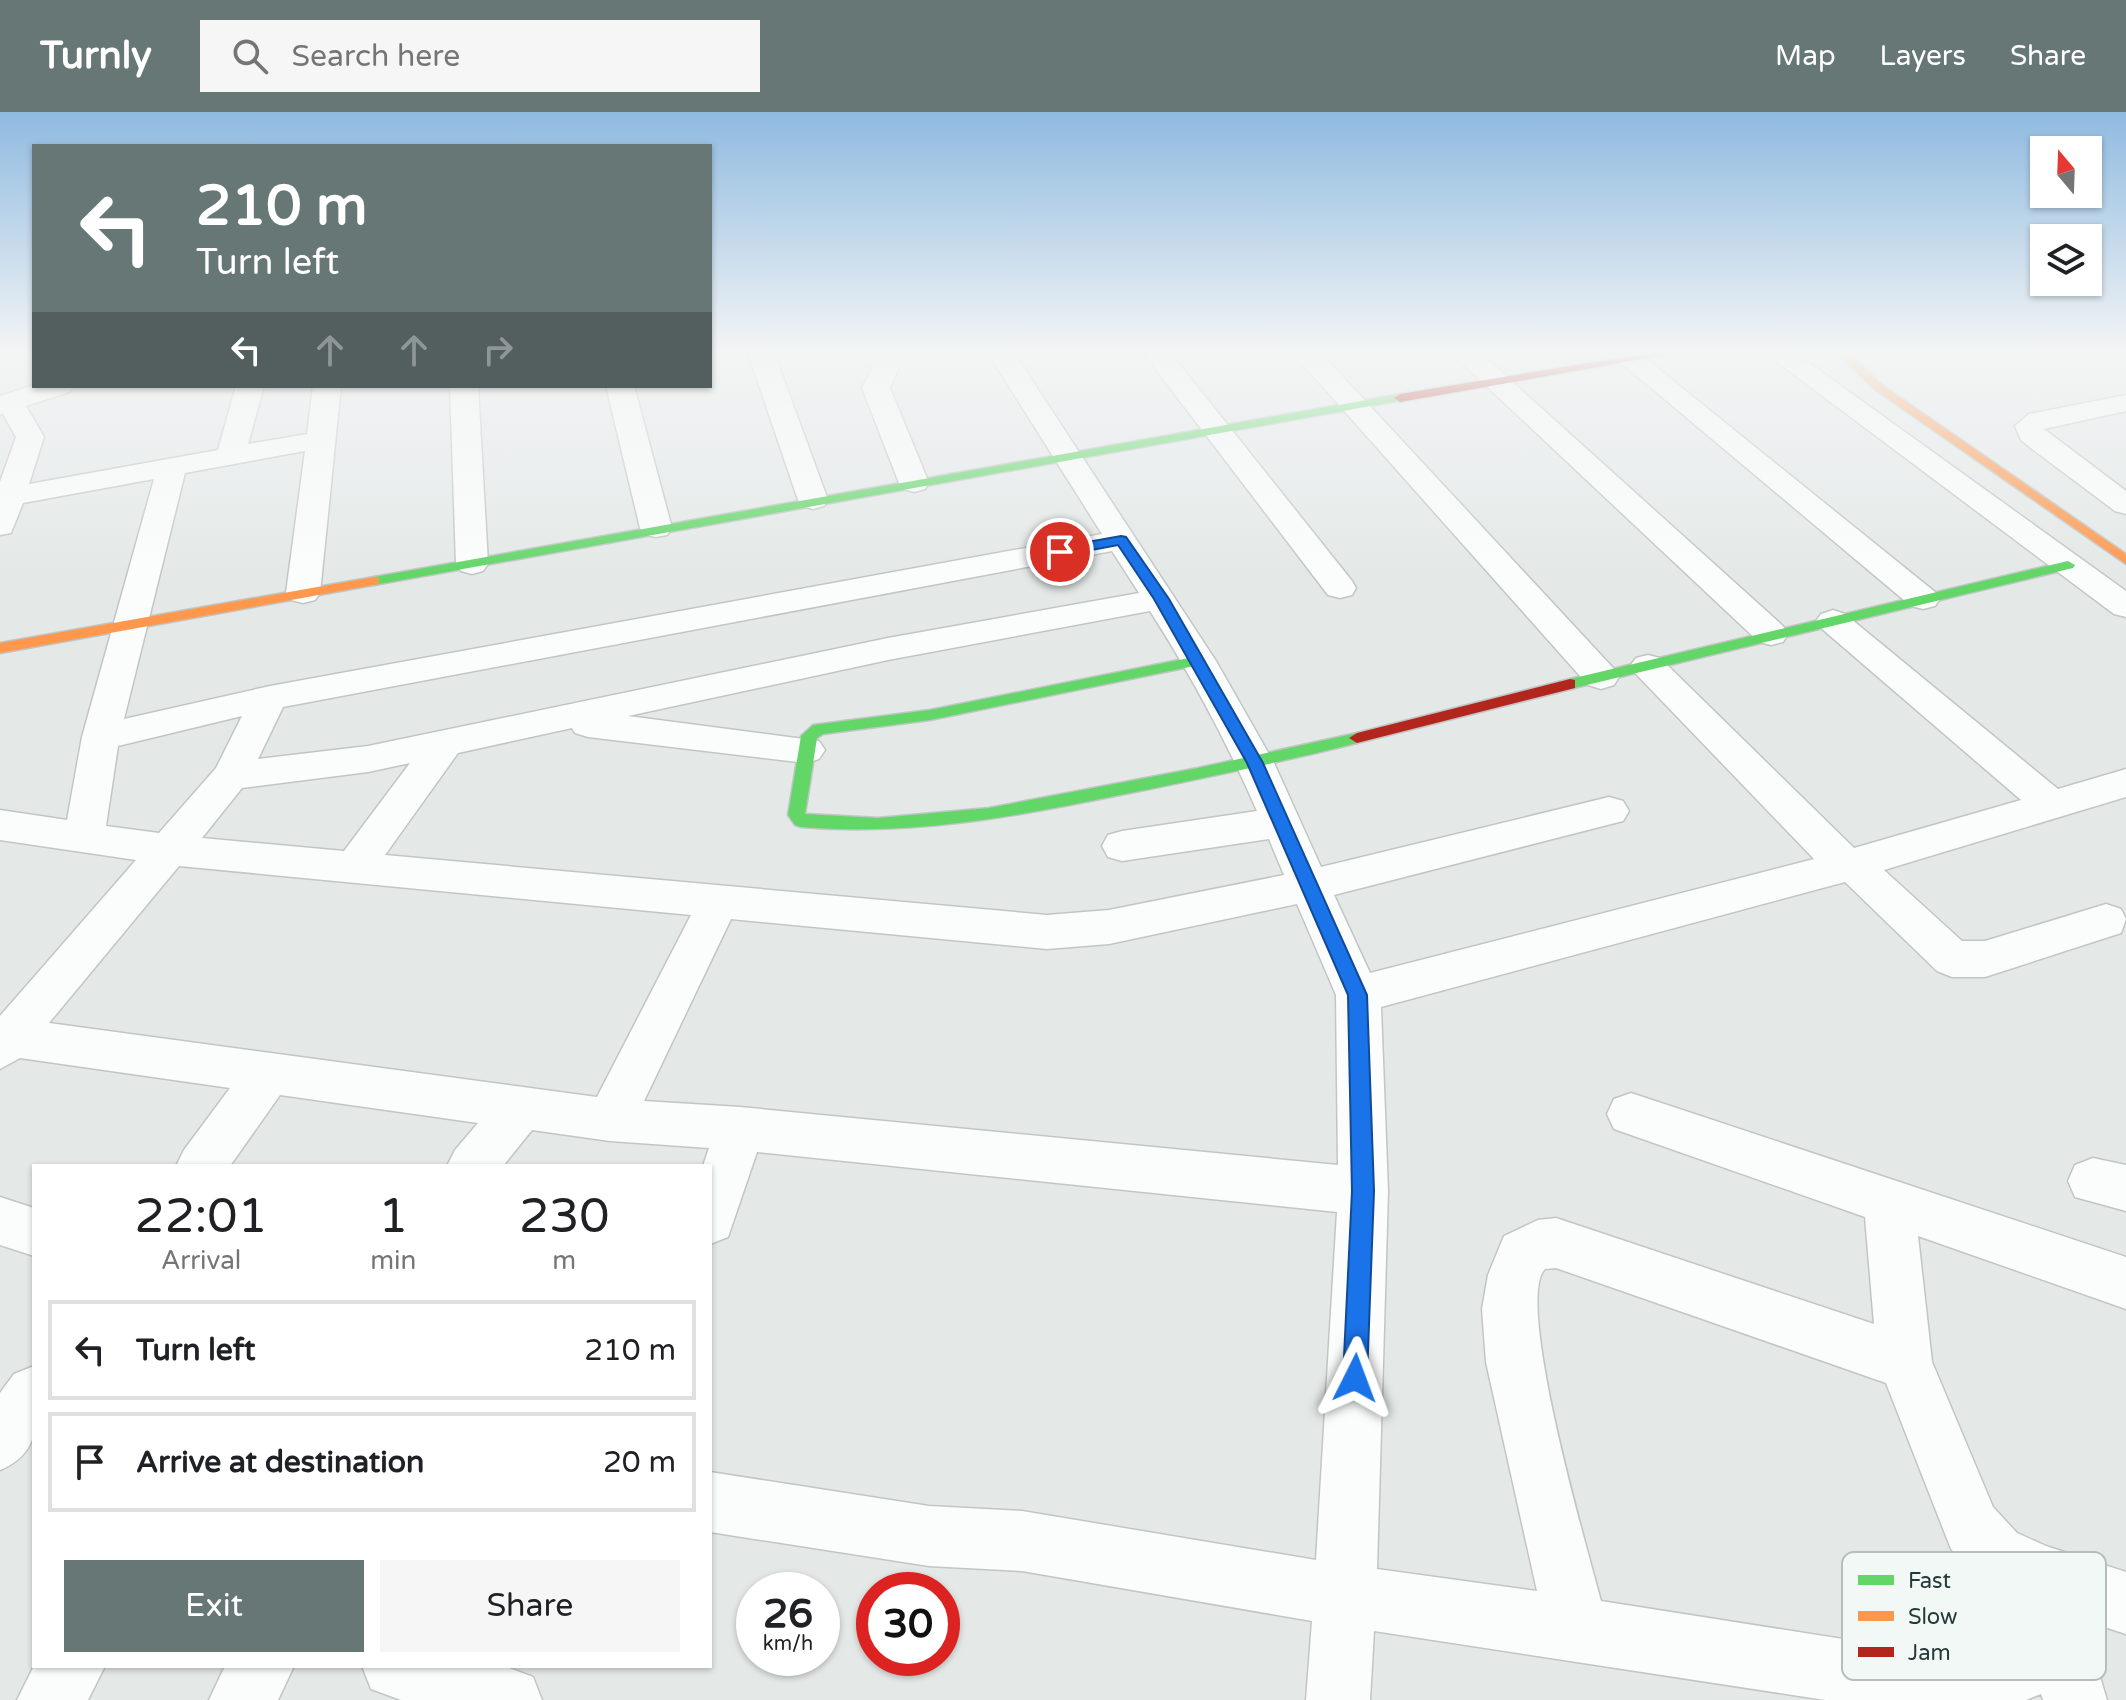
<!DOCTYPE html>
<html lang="en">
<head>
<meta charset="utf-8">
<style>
	:root { --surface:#fff; --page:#f6f6f6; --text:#202124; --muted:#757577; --line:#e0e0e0; --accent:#677776 }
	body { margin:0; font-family:"Varela Round",sans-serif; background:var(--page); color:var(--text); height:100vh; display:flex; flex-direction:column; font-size:30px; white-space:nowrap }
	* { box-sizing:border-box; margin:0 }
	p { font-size:26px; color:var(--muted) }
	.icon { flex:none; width:44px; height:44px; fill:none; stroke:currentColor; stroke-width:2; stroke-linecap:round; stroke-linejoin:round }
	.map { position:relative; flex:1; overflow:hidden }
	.drawer { position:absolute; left:32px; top:1052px; width:680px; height:504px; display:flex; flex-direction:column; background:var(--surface); border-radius:0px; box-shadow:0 2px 6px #0004 }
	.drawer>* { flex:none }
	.guide { position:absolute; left:32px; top:32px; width:680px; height:244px; border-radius:0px; box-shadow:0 2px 6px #0004; background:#677776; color:#fff; overflow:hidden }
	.needle { width:52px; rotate:341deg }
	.tools { position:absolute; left:2030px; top:24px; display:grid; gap:16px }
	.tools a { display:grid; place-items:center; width:72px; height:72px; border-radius:0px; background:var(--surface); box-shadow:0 2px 6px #0004; font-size:40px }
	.speed { position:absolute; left:736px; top:1460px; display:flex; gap:16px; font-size:40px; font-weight:700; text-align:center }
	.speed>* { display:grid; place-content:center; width:104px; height:104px; border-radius:50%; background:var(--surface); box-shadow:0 2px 6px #0004; line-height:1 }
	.speed small { font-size:20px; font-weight:400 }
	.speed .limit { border:12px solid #d22; background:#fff; color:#111 }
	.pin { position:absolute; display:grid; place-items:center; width:68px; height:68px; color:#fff; margin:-34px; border:4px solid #fff; border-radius:50%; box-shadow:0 2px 8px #0007 }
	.me { position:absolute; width:88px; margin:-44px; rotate:3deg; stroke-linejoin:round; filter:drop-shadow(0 0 6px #0008) }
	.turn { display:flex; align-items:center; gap:28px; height:168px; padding:0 32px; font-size:36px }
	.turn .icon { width:104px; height:104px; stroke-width:2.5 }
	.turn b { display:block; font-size:56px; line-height:68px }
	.lanes { display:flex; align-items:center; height:76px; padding:0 32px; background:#0003; justify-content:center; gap:40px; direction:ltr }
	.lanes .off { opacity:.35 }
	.eta { display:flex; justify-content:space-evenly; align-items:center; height:136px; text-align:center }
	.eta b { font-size:48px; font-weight:600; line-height:56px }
	.action { display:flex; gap:16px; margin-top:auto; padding:16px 32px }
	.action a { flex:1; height:92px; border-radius:0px; background:var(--accent); color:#fff; font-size:32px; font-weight:600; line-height:92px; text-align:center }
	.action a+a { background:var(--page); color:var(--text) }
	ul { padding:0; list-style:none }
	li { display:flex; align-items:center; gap:24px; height:100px; margin:0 16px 12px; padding:0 16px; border:4px solid var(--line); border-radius:0px }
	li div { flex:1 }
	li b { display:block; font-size:30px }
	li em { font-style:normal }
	header { display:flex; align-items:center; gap:48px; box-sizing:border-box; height:112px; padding:0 40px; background:var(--accent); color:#fff }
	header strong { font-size:38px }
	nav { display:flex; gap:44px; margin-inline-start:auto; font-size:28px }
	.search { width:560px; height:72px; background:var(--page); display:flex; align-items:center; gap:20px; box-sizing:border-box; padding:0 28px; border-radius:0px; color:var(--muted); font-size:30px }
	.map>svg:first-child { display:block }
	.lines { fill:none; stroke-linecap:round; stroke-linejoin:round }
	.street-casing { stroke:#c1c6c5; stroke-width:3 }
	.fast-casing { stroke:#c0c6c5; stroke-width:3 }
	.slow-casing { stroke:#c0c6c5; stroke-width:3 }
	.jam-casing { stroke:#c0c6c5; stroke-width:3 }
	.street { fill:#fbfcfc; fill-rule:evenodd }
	.fast { fill:#63d668; fill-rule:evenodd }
	.slow { fill:#ff974d; fill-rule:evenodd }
	.jam { fill:#b3261e; fill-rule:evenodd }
	.route { fill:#1a73e8; stroke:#114b97; stroke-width:2 }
	.key { fill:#f2f8f6; stroke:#b4bfbd; stroke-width:2 }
	.key-label { font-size:22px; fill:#243a39 }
</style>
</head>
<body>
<header>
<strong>Turnly</strong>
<div class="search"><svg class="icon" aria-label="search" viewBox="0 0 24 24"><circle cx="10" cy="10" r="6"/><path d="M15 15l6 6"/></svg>Search here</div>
<nav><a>Map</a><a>Layers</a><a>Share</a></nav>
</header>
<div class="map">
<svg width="2126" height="1588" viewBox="0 0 2126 1588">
	<rect width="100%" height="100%" fill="#e4e9e8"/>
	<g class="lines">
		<g class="street-casing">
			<path id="street" d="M 747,238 L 773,238 L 828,388 L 824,394 L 813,397 L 802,394 L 798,388 Z
				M 868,238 L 894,238 L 898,257 L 890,276 L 929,371 L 925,377 L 914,380 L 903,377 L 899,371 L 862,276 L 872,257 Z
				M 986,238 L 1012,238 L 1216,549 L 1274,651 L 1321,755 L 1609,685 L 1623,689 L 1629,699 L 1623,709 L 1334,783 L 1370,861 L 1814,747 L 1636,562 L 1630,554 L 1636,546 L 1648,543 L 1660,546 L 1854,736 L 2021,688 L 1821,516 L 1816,509 L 1821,502 L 1833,498 L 1845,502 L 2058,677 L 2126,657 L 2126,685 L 1884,758 L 1962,829 L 1985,829 L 2106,792 L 2121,797 L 2126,807 L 2121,821 L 1985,865 L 1952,865 L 1937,859 L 1845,770 L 1381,895 L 1388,1079 L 1377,1457 L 1537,1479 L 1486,1250 L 1482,1197 L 1488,1163 L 1504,1124 L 1538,1108 L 1556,1106 L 1874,1212 L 1865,1105 L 1614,1017 L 1607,1002 L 1614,987 L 1631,981 L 2126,1145 L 2126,1197 L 1918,1124 L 1932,1250 L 1993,1395 L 2017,1421 L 2046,1434 L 2126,1460 L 2126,1522 L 2083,1508 L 2107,1588 L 2043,1588 L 2041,1582 L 2026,1588 L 1825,1588 L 1374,1519 L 1370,1588 L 1306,1588 L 1312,1509 L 1022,1459 L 929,1454 L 710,1420 L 710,1360 L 929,1394 L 1022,1399 L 1316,1448 L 1337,1100 L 757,1040 L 728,1125 L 710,1132 L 710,1054 L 703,1054 L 709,1036 L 610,1029 L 532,1018 L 503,1054 L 447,1054 L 455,1038 L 478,1011 L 280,983 L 230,1054 L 176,1054 L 184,1038 L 230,976 L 20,946 L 0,957 L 0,904 L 136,748 L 0,728 L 0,698 L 67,708 L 82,625 L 154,367 L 23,391 L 11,421 L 0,423 L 0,370 L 16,325 L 3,302 L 0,302 L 0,284 L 34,273 L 73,274 L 69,280 L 26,294 L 44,325 L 29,372 L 218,338 L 236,274 L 264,274 L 248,332 L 307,322 L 313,274 L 341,274 L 320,481 L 315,488 L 303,491 L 291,488 L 286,481 L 305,339 L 185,361 L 124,607 L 270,574 L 1102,422 ZM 1112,439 L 1139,481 L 888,526 L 368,634 L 258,647 L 283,595 ZM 1150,499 C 1191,563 1227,630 1257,699 L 1122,719 L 1108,723 L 1102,734 L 1108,745 L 1122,749 L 1269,727 L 1284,763 L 1109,798 L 1047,803 L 385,743 L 458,641 L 572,616 L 575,621 L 588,625 L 806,651 L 819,647 L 825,638 L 819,629 L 628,604 L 888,548 ZM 242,604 L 216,656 L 159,721 L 106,714 L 118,634 ZM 410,651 L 344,739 L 202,726 L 242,676 L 368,660 ZM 179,754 L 691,803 L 597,985 L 49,911 ZM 1297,792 L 1336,883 L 1338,1053 L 740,995 L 644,989 L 731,807 L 1047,837 L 1109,832 ZM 1556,1156 L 1886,1271 L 1951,1437 L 1975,1463 L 2014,1482 L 2025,1524 L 1995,1536 L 1951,1544 L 1601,1489 C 1588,1439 1514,1188 1545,1157 Z
				M 1141,238 L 1168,238 L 1352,469 L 1356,476 L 1352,483 L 1340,486 L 1328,483 Z
				M 1290,238 L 1318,238 L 1614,557 L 1619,565 L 1614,573 L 1601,577 L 1588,573 Z
				M 1448,238 L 1477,238 L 1783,514 L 1788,522 L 1783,530 L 1771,533 L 1759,530 Z
				M 1606,238 L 1635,238 L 1935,480 L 1940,487 L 1935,494 L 1923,497 L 1911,494 Z
				M 1761,238 L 1791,238 L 2126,479 L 2126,505 L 2114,502 Z
				M 450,274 L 478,274 L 488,452 L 483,459 L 472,462 L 461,459 L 456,452 Z
				M 606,274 L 634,274 L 672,416 L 667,423 L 656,425 L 645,423 L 640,416 Z
				M 2126,283 L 2126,299 L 2044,317 L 2126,379 L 2126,402 L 2115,399 L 2032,337 L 2021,328 L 2015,314 L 2029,302 Z
				M 2093,1046 L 2126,1053 L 2126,1099 L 2075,1085 L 2068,1069 L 2075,1053 Z
				M 0,1085 L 34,1096 L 34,1144 L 0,1133 Z
				M 34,1254 C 34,1299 48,1338 0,1358 L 0,1281 L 14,1262 Z
				M 34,1554 L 105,1554 L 88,1588 L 17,1588 Z
				M 225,1554 L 294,1554 L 278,1588 L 209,1588 Z
				M 362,1554 L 504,1554 L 533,1565 L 542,1588 L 401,1588 L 371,1577 Z"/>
		</g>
		<g class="fast-casing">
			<path id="fast" d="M 1400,282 L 1404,284 L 1404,288 L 374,473 L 367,469 L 374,465 Z
				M 2068,449 L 2075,453 L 2073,456 L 1570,577 L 1562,572 L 1570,567 Z
				M 1199,544 L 1206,549 L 1204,552 L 930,608 L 823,622 L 817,626 L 805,702 L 878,706 L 989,696 L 1198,656 L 1357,621 L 1365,626 L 1357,631 C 1278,651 1199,667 1120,683 C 1013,705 910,724 801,715 L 795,713 L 788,703 L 801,624 L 813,613 L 930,598 Z"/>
		</g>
		<g class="slow-casing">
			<path id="slow" d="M 1834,238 L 1846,238 L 1882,273 L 2126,442 L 2126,452 L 1874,277 Z
				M 374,465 L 379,466 L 379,472 L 0,541 L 0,531 Z"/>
		</g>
		<g class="jam-casing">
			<path id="jam" d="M 1667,238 L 1693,238 L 1400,290 L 1394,286 L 1400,282 Z
				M 1570,567 L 1575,568 L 1575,576 L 1357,631 L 1349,626 L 1357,621 Z"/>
		</g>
		<use href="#street" class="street"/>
		<use href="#fast" class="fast"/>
		<use href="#slow" class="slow"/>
		<use href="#jam" class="jam"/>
	</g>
	<linearGradient id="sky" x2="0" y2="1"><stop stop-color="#8fbae0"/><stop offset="0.52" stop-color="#f3f5f5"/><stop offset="1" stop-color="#f3f5f5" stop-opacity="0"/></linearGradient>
	<rect width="2126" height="461" fill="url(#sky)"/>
	<path class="route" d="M 1121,424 L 1126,425 L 1169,487 L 1263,651 L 1367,883 L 1374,1079 L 1367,1266 L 1364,1274 L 1355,1278 L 1346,1274 L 1343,1266 L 1352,1079 L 1348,883 L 1247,651 L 1154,487 L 1118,433 L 1060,444 L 1053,440 L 1060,435 Z"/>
	<rect x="1842" y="1440" width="264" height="128" rx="12" class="key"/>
	<rect x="1858" y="1463" width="36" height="10" fill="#63d668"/>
	<rect x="1858" y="1499" width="36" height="10" fill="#ff974d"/>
	<rect x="1858" y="1535" width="36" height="10" fill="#b3261e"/>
	<g class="key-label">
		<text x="1908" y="1476">Fast</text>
		<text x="1908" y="1512">Slow</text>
		<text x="1908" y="1548">Jam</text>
	</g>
</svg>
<div class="tools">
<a><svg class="needle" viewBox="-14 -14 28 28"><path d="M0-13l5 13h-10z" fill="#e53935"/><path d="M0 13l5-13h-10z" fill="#757577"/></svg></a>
<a><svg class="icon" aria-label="layers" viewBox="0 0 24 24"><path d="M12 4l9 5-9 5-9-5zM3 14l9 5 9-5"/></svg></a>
</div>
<div class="speed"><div>26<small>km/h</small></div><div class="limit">30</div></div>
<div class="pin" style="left:1060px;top:440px;background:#d93025"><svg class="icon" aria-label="arrive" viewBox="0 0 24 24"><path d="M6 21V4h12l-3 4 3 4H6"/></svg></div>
<svg class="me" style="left:1355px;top:1266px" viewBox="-20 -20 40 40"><path d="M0-17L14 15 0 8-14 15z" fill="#1a73e8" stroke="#fff" stroke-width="4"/></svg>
<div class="guide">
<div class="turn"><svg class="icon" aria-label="left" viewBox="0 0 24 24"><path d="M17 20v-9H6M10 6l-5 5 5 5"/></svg><div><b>210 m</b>Turn left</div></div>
<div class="lanes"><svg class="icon" aria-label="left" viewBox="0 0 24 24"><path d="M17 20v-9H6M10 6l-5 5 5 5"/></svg><svg class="icon off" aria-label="ahead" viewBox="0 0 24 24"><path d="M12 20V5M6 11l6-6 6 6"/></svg><svg class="icon off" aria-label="ahead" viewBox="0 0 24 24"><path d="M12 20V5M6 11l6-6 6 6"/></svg><svg class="icon off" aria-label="right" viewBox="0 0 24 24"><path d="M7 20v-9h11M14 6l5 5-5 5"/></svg></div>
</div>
<section class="drawer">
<div class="eta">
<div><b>22:01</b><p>Arrival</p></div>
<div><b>1</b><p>min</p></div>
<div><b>230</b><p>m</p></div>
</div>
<ul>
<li><svg class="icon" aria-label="left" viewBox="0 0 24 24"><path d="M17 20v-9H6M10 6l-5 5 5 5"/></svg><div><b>Turn left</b></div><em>210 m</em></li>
<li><svg class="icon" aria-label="arrive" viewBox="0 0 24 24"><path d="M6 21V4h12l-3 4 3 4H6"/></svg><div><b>Arrive at destination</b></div><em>20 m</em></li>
</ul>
<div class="action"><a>Exit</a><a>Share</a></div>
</section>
</div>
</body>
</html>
